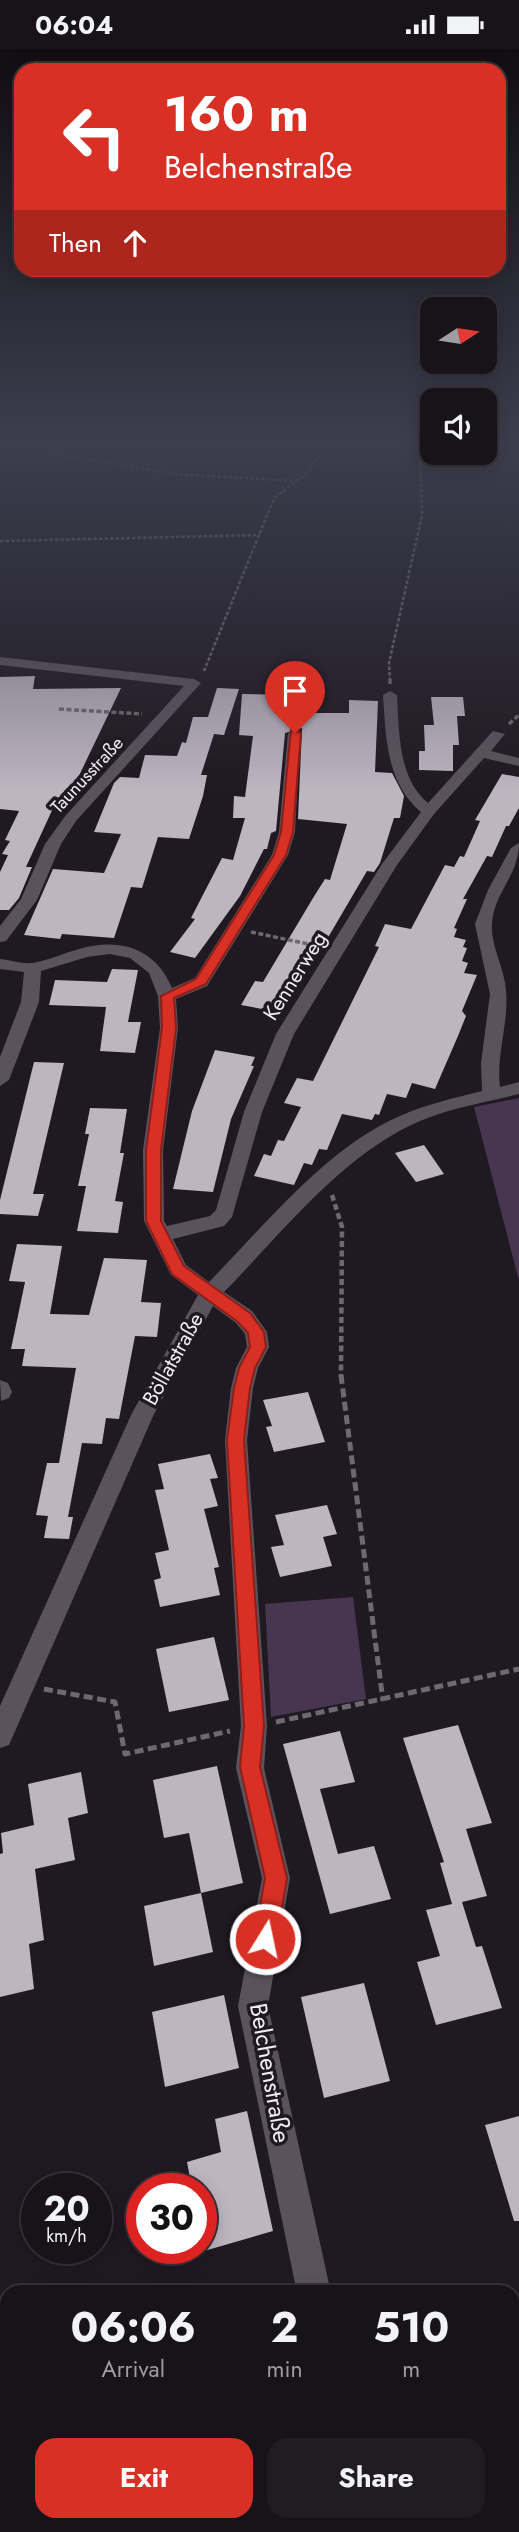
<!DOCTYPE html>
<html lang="en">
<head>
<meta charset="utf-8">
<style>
	:root { --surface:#171319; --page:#201c22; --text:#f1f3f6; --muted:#9e9ea2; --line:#363238; --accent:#d93025 }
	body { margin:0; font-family:Jost,sans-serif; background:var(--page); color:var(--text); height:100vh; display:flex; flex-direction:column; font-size:26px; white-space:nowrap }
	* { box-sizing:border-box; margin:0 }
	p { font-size:23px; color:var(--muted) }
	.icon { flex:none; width:38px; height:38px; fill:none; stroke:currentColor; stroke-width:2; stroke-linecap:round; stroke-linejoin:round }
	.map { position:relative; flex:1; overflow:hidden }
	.drawer { position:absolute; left:0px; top:2236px; width:520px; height:247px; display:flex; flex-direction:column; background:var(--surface); border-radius:21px 21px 0 0; box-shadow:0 4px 18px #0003,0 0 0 2px var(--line) }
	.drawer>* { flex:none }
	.guide { position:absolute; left:14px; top:14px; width:492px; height:214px; border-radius:21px; box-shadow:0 4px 18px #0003,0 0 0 2px var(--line); background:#d93025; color:#fff; overflow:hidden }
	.needle { width:46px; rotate:78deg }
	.controls { position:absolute; left:420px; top:248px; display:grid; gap:14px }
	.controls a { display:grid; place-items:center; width:77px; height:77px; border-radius:14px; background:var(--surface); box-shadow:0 4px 18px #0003,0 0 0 2px var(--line); font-size:35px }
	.speed { position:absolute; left:21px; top:2124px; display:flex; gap:14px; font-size:35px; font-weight:700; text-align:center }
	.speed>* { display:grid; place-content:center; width:91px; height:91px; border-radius:50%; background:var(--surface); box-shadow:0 4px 18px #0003,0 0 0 2px var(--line); line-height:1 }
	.speed small { font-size:18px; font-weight:400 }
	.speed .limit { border:10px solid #d22; background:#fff; color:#111 }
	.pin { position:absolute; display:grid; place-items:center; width:60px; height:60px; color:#fff; margin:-72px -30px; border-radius:50% 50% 50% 0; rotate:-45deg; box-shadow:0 0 7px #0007 }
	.pin .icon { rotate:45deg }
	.me { position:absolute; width:77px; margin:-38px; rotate:10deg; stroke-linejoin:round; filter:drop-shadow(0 0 5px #0008) }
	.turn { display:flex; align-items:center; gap:24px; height:147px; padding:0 35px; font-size:32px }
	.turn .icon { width:91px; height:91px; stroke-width:2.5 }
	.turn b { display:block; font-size:49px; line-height:60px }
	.then { display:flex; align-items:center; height:66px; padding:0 35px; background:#0003; gap:14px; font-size:26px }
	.eta { display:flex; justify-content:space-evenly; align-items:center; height:119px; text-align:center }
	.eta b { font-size:42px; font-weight:700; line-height:49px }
	.button { display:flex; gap:14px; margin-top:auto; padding:14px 35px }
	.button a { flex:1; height:80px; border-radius:21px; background:var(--accent); color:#fff; font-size:28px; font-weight:700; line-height:80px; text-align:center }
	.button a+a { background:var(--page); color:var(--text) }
	.status { display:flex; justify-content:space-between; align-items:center; height:49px; padding:0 35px; background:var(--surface); direction:ltr }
	.status svg { height:19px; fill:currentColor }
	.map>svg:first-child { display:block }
	.green { fill:#483550 }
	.building { fill:#bdb5c0 }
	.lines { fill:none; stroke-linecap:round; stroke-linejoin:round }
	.path-far3 { stroke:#6e6970; stroke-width:2.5; stroke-dasharray:3.5 2; stroke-linecap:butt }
	.path-far2 { stroke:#6e6970; stroke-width:3.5; stroke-dasharray:5 2.5; stroke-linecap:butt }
	.path-far1 { stroke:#6e6970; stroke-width:4.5; stroke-dasharray:6 3.5; stroke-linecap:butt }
	.path { stroke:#6e6970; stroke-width:5; stroke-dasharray:9 4.5; stroke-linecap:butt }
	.minor { fill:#5a535d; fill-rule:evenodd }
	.route { fill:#d93025; stroke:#8d1f18; stroke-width:2 }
	.labels { text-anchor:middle; stroke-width:7; stroke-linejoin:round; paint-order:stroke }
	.far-street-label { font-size:18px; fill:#f1edf2; stroke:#1f1921 }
	.street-label { font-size:21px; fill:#f1edf2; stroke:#1f1921 }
	.near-street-label { font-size:24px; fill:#f1edf2; stroke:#1f1921 }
</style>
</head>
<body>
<div class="status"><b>06:04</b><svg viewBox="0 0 49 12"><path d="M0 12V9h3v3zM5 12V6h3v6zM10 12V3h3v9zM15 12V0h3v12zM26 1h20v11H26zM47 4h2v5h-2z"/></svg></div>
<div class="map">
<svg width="519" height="2483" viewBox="0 0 519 2483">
	<rect width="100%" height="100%" fill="#1f1921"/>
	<path class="green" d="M 519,1049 L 519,1232 L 474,1058 Z
		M 353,1548 L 366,1650 L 271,1668 L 265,1555 Z"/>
	<path class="building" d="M 35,627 L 33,640 L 121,639 L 64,758 L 54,757 L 26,818 L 32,818 L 19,849 L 9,861 L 0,861 L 0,823 L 8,806 L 2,805 L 10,792 L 5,791 L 19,762 L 0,760 L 0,628 Z
		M 217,639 L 239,640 L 224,686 L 214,685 L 201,726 L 207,726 L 203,747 L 189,790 L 158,788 L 142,839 L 131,838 L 114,889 L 62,885 L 60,890 L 24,886 L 53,820 L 104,824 L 121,785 L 94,783 L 114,734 L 120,728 L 139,729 L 145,706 L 177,707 L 182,693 L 186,694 L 193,668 L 208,668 Z
		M 242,645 L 306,646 L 305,664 L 349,664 L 349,651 L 378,652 L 375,723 L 392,724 L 404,747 L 400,769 L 394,769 L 380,814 L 374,823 L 367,822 L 316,909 L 309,908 L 278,963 L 241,956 L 255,932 L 263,933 L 313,849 L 325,830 L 330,831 L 347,775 L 298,770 L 302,679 L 285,684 L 276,782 L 271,784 L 267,800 L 264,800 L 240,847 L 195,909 L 170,903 L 195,870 L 191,869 L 222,809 L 233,811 L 245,769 L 233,769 L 234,747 L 245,748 L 253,687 L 239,686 Z
		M 431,648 L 463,648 L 465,667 L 457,667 L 459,696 L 453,696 L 453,722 L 419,721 L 419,702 L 425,702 L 424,676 L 434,676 Z
		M 502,725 L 519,728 L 519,759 L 509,777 L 506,777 L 492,808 L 487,807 L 463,850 L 467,850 L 454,879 L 457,880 L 454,888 L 466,891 L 463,898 L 467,899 L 462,912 L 468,914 L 464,924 L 477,926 L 462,962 L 466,967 L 458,987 L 435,1040 L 412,1034 L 406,1049 L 387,1045 L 379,1066 L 375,1065 L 372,1071 L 342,1065 L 327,1101 L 319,1100 L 312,1116 L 304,1114 L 294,1136 L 254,1127 L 264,1105 L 271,1107 L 278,1091 L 284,1092 L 301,1058 L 284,1054 L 297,1029 L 313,1032 L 379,898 L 375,897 L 385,875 L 411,880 L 445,816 L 454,818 L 460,807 L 464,808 L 480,772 L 475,771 Z
		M 112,920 L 138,921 L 128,973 L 141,973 L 135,1004 L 100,1002 L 106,958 L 49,956 L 55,931 L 107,933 Z
		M 215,1001 L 255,1008 L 251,1017 L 254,1017 L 231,1070 L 213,1143 L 173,1140 L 192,1062 Z
		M 34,1013 L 64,1014 L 33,1145 L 44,1145 L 38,1167 L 0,1165 L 0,1151 Z
		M 90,1059 L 127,1060 L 120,1104 L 124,1104 L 115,1152 L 123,1153 L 118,1184 L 77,1182 L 86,1137 L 78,1137 L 89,1085 L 85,1085 Z
		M 424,1096 L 444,1125 L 416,1133 L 395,1104 Z
		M 17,1195 L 62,1197 L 50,1265 L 89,1266 L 104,1209 L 147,1211 L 141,1253 L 161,1254 L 157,1288 L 135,1287 L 119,1370 L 106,1369 L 102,1395 L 82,1394 L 68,1468 L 73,1468 L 69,1490 L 44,1489 L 48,1467 L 36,1466 L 47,1414 L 59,1414 L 76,1319 L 22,1317 L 25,1300 L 11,1300 L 25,1233 L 9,1232 Z
		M 308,1343 L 325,1393 L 274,1403 L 266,1378 L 272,1377 L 263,1351 Z
		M 210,1405 L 218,1429 L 210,1430 L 218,1457 L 204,1460 L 219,1518 L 214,1519 L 220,1546 L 160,1558 L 154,1531 L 161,1529 L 155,1504 L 169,1501 L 155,1441 L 164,1440 L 158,1415 Z
		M 327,1456 L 337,1485 L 323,1488 L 332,1517 L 280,1528 L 271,1498 L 284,1496 L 275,1466 Z
		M 214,1588 L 229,1651 L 169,1663 L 156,1600 Z
		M 458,1676 L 492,1774 L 466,1780 L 487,1847 L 462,1853 L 476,1898 L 482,1897 L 502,1959 L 436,1976 L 417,1913 L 440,1907 L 426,1861 L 452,1855 L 440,1814 L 444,1813 L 403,1689 Z
		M 340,1682 L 355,1733 L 320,1740 L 338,1805 L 374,1797 L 391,1850 L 330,1865 L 283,1695 Z
		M 217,1717 L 243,1834 L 201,1844 L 189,1784 L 164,1789 L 153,1731 Z
		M 81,1723 L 88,1764 L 68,1769 L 75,1811 L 35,1820 L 44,1891 L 29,1895 L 34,1940 L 0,1948 L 0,1805 L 3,1804 L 1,1784 L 34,1776 L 28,1735 Z
		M 201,1844 L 213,1903 L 154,1917 L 144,1857 Z
		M 364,1934 L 390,2032 L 324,2049 L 301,1948 Z
		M 224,1946 L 239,2019 L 165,2038 L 152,1963 Z
		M 247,2062 L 273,2182 L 204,2202 L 201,2140 L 192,2140 L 187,2113 L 221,2103 L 215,2070 Z
		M 519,2067 L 519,2172 L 514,2172 L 485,2076 Z"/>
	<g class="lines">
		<path class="path-far3" d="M 0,396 L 175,425 L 297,432
			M 0,492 L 260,486
			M 204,622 L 274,449 L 307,424 L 326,395
			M 390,632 L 389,614 L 422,466 L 420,395"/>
		<path class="path-far2" d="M 390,630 L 390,635
			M 59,660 L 142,665
			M 509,675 L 519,666
			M 251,883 L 318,897"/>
		<path class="path-far1" d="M 332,1146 L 342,1178 L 341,1328"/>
		<path class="path" d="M 341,1326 L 383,1652
			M 44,1640 L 115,1653 L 125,1705 L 230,1682
			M 276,1673 L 519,1620"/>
		<path class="minor" d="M 0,608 L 194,630 L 201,634 L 76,772 L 61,795 L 37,851 L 6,892 L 0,893 L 0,877 L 21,850 L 45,795 L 66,766 L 184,637 L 0,616 Z
			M 390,642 L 397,646 C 399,681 398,730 428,754 L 493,682 L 505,685 L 491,702 L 519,709 L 519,717 L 484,709 L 434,765 L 397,816 L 294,985 L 262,1063 L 232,1168 L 224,1177 L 173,1190 L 186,1216 L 209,1233 C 264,1177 327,1098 400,1067 C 426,1055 455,1049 482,1042 L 481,1014 L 490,945 L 475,875 L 488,841 L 511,799 L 519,794 C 519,826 494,844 492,874 C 490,897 505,919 506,942 C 509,974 496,1005 500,1038 L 519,1033 L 519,1045 C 483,1054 444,1060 411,1076 C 337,1112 281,1185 224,1243 L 252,1262 L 267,1283 L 269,1298 L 258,1319 L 253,1339 L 247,1391 L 267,1677 L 264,1719 L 290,1829 L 268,1957 L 331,2244 L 297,2244 L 238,1957 L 262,1829 L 236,1719 L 241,1677 L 225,1391 L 231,1339 L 236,1319 L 247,1298 L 245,1285 L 236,1274 L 213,1257 L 154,1365 L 9,1696 L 0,1699 L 0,1657 L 132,1364 L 198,1246 L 171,1226 L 144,1172 L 143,1101 L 160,979 L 158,947 L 149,924 L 130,909 L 110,905 L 87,908 L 41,922 L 39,953 L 9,1031 L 0,1037 L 0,1008 L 21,953 L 24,923 L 0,920 L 0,910 C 10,911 22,915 32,914 C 47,912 64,904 79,900 C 119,888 156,899 172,939 L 195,929 L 272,806 L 279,783 L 288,684 L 300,681 L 295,783 L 288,806 L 207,937 L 176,950 L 178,979 L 163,1101 L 164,1172 L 167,1177 L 210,1167 L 216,1161 L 244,1063 L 276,985 L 382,815 L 421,763 C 386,734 386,688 383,646 Z
			M 0,1331 L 8,1334 L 12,1343 L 9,1349 L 1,1352 Z
			M 348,2476 L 384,2476 L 386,2483 L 350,2483 Z"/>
	</g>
	<linearGradient id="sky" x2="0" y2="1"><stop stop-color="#110e12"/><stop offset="0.53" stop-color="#3c3e4e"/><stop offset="1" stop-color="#3c3e4e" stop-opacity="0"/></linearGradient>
	<rect width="519" height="742" fill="url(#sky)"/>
	<path class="route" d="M 291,681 L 301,684 L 293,783 L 286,806 L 206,935 L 174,949 L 176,979 L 161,1101 L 161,1172 L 184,1217 L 250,1264 L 264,1283 L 266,1298 L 255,1319 L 250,1339 L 244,1391 L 264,1677 L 260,1718 L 287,1829 L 277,1890 L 273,1898 L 265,1901 L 258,1898 L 254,1890 L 265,1829 L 240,1718 L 244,1677 L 227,1391 L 234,1339 L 239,1319 L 250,1298 L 248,1284 L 238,1273 L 172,1225 L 146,1172 L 146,1101 L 162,979 L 161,947 L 196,930 L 274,806 L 281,783 Z"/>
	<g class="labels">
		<g class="far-street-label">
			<text transform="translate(87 726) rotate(-47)" y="6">Taunusstraße</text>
		</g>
		<g class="street-label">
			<text transform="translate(295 927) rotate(-58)" y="7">Kennerweg</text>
			<text transform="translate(173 1310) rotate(-61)" y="7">Böllatstraße</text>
		</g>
		<g class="near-street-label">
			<text transform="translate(270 2024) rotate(80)" y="8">Belchenstraße</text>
		</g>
	</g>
</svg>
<div class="controls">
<a><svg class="needle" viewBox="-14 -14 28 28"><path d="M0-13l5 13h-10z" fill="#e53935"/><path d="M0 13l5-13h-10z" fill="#9e9ea2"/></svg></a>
<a><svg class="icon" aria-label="sound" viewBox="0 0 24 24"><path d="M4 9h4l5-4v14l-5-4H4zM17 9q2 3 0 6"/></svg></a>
</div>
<div class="speed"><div>20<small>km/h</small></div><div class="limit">30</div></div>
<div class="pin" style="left:295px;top:684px;background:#d93025"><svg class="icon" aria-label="arrive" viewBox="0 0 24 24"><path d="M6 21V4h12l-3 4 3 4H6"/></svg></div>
<svg class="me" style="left:265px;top:1890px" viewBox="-20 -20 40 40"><circle r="17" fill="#d93025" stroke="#fff" stroke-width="3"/><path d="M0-11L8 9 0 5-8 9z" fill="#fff"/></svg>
<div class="guide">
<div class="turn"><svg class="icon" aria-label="left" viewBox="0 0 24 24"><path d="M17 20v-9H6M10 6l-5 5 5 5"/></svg><div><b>160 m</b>Belchenstraße</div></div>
<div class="then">Then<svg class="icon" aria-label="ahead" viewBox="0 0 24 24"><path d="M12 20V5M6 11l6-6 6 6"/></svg></div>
</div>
<section class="drawer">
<div class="eta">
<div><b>06:06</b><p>Arrival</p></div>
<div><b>2</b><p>min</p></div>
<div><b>510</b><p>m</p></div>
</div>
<div class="button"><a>Exit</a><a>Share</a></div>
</section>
</div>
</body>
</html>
